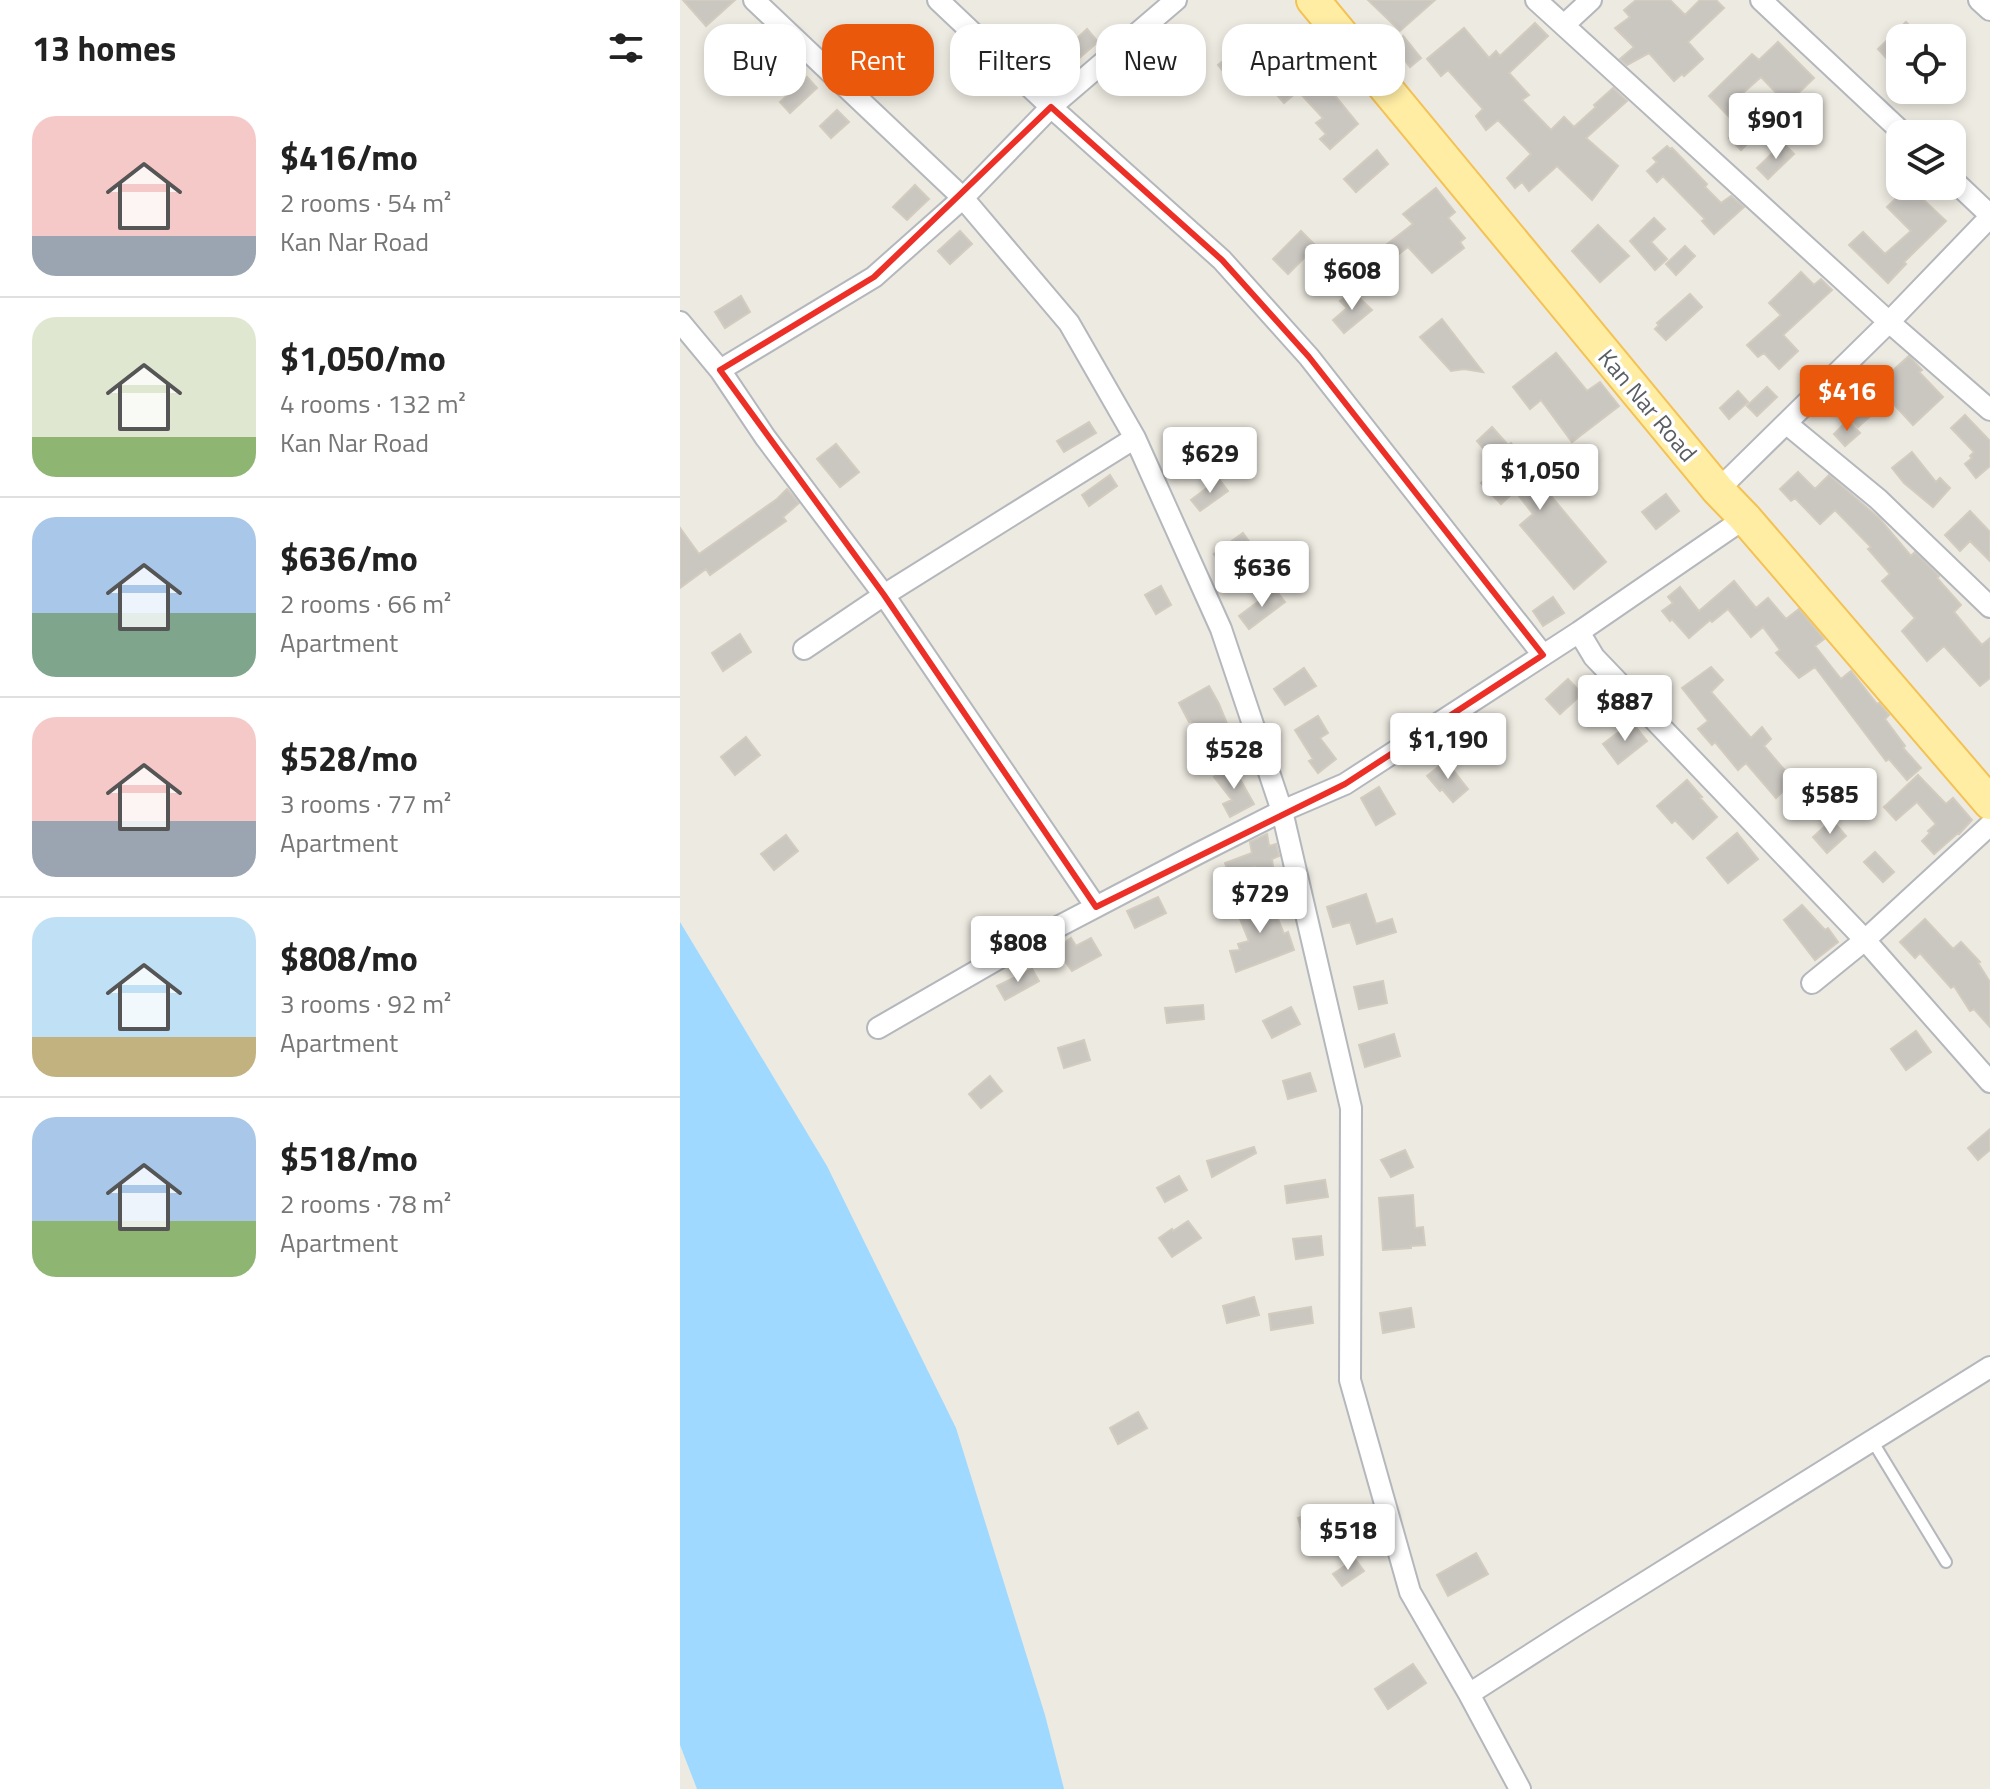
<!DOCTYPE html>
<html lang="en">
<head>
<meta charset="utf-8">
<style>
	:root { --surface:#fff; --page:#f2f2f2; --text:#222; --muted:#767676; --line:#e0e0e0; --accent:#ea580c }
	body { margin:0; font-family:"Titillium Web",sans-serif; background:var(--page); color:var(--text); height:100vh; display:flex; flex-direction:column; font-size:30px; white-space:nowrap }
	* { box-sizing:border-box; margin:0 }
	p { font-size:26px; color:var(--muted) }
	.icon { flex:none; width:44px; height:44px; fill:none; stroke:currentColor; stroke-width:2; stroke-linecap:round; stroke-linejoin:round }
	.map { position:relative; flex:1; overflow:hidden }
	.side { display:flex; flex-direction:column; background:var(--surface); width:680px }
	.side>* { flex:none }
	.hud { position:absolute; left:24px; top:24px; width:760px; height:72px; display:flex; gap:16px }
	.buttons { position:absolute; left:1206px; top:24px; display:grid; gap:16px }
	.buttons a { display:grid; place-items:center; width:80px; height:80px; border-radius:16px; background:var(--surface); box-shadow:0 4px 12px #0003; font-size:40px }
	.price { position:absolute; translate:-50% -68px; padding:0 18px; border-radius:8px; background:#fff; color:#222; font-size:26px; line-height:52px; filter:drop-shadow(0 2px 4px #0008) }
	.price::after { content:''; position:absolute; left:50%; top:48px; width:24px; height:18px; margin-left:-12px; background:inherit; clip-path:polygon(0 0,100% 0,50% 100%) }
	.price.selected { background:var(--accent); color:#fff }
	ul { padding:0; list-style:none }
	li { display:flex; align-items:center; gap:24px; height:200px; padding:0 32px }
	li+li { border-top:2px solid var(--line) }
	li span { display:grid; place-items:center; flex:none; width:224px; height:160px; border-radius:24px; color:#555 }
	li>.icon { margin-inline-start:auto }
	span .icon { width:96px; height:96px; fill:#fffc; stroke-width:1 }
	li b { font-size:34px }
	h2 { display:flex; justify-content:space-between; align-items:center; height:96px; padding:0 32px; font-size:34px }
	.tag { padding:0 28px; border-radius:24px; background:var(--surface); box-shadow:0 4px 12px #0003; font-size:28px; line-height:72px }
	.tag.selected { background:var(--accent); color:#fff }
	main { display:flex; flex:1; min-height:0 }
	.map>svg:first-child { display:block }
</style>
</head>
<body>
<main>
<section class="side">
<h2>13 homes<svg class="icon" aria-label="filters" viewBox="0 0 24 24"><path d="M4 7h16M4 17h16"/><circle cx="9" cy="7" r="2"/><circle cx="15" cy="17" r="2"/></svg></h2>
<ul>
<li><span style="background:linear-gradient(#f6c9c9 75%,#9aa5b1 0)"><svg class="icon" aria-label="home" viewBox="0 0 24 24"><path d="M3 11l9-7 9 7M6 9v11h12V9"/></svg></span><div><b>$416/mo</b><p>2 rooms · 54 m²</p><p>Kan Nar Road</p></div></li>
<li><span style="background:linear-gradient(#dfe7d0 75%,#8fb573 0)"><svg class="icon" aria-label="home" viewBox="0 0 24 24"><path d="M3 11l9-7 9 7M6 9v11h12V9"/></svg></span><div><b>$1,050/mo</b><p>4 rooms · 132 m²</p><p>Kan Nar Road</p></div></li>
<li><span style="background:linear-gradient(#a9c7e8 60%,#7fa58c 0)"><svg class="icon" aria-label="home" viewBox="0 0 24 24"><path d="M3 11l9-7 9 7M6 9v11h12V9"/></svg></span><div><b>$636/mo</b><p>2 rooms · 66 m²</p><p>Apartment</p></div></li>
<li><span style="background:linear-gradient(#f6c9c9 65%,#9aa5b1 0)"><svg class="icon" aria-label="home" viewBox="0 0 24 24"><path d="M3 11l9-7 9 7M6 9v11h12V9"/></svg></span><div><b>$528/mo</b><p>3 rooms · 77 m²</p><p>Apartment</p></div></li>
<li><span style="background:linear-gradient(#bfe0f5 75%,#c2b280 0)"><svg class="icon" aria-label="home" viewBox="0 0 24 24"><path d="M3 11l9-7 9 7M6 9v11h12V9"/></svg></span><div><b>$808/mo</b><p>3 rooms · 92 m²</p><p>Apartment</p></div></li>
<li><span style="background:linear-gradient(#a9c7e8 65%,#8fb573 0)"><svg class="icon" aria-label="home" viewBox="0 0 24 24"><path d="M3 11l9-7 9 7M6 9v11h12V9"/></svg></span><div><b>$518/mo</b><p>2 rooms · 78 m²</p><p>Apartment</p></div></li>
</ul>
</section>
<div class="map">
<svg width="1310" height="1789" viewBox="0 0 1310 1789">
	<rect width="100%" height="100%" fill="#edeae1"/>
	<path fill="#9fd9ff" d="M 0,922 L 147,1166 L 276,1428 L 365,1715 L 384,1789 L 17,1789 L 0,1745 Z"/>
	<path fill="#cac6c0" stroke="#d2cbbf" stroke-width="2" d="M 3,0 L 55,0 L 26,26 Z
		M 688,0 L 755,0 L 720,31 Z
		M 956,0 L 990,0 L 1005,15 L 1020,0 L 1036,0 L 1044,8 L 1008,42 L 1023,59 L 1004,76 L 1002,74 L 994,81 L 969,53 L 947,65 L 940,59 L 954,47 L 935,28 L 950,17 L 944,10 Z
		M 1226,22 L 1241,38 L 1220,38 L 1220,52 L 1210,62 L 1198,49 Z
		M 855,23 L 868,36 L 829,73 L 849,95 L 842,100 L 871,130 L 884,117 L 894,127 L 916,107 L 914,105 L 933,88 L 947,101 L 906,138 L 938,166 L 912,200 L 877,166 L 849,191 L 842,182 L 835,188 L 827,178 L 851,154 L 818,120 L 806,130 L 796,116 L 803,109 L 768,70 L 761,76 L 747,59 L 784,28 L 809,58 L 816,51 L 820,56 Z
		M 407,29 L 418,42 L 390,66 L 380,54 Z
		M 723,36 L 741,58 L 730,67 L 713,45 Z
		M 1098,42 L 1134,78 L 1107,104 L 1081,77 L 1055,100 L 1083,128 L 1061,150 L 1049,138 L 1059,127 L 1029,96 L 1072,54 L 1079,60 Z
		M 563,45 L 572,56 L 547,76 L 538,65 Z
		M 626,60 L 678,124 L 650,149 L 640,139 L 646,134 L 636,123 L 643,118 L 618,91 L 604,103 L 592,89 Z
		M 127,77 L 137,88 L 110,113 L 100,102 Z
		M 157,110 L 169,122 L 151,138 L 140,126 Z
		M 1103,143 L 1114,154 L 1088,179 L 1077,168 Z
		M 987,146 L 990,149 L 992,148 L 1027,184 L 1025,187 L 1041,203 L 1051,196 L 1064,207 L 1034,234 L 1022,221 L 1025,219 L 983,176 L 977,182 L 967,171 L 977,162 L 973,158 Z
		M 697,150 L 708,164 L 676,192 L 664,179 Z
		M 235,185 L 249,199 L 227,220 L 213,207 Z
		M 1229,186 L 1266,221 L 1224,262 L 1226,264 L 1208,283 L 1169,245 L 1183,232 L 1205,254 L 1231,231 L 1207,207 Z
		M 756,188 L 775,212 L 768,218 L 785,238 L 780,242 L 784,248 L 752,273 L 728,247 L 715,257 L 706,245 L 733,224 L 723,214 Z
		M 974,218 L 985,229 L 971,242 L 987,259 L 975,270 L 950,241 Z
		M 918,225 L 949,256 L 920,282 L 892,251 Z
		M 280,231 L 292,244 L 270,264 L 258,251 Z
		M 621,231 L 636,246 L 608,274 L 593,259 Z
		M 1005,246 L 1015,256 L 996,275 L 986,264 Z
		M 1121,272 L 1134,285 L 1141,279 L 1152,290 L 1103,335 L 1118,351 L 1099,369 L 1084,353 L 1078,357 L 1067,345 L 1101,315 L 1089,303 Z
		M 672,291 L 692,310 L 664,333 L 653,320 L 667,308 L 660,301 Z
		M 1010,294 L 1022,307 L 986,340 L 975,329 L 979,325 L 977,323 Z
		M 61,296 L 70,312 L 45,328 L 35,312 Z
		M 762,319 L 803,372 L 784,369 L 771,371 L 740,337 Z
		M 876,353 L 907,391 L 920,382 L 939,406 L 892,442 L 861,400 L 850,409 L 833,387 Z
		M 1229,356 L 1242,370 L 1239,372 L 1263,397 L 1233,425 L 1209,399 L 1178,427 L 1162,410 L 1184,389 L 1188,393 Z
		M 1087,387 L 1097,397 L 1077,416 L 1067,406 Z
		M 1058,391 L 1068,402 L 1049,419 L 1040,408 Z
		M 1285,415 L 1310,441 L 1310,466 L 1296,478 L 1285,464 L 1292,458 L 1290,456 L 1294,452 L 1271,428 Z
		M 1168,420 L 1180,433 L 1165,446 L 1154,434 Z
		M 409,422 L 416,433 L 384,452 L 377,441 Z
		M 812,427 L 828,445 L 831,443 L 863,483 L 861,484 L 926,562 L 894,589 L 840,525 L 853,514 L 835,491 L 821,504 L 801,483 L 816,469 L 810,460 L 812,458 L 797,441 Z
		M 156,444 L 179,472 L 160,487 L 137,459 Z
		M 1232,452 L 1256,482 L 1260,478 L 1270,488 L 1253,507 L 1224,483 L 1212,468 Z
		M 1118,472 L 1135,489 L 1149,475 L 1199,518 L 1231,556 L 1235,552 L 1259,576 L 1257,578 L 1281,605 L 1274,612 L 1294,636 L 1302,645 L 1310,638 L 1310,678 L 1300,686 L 1264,646 L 1247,661 L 1222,631 L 1235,618 L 1202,581 L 1210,574 L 1188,549 L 1191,547 L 1155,510 L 1140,524 L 1115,498 L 1111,501 L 1100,489 Z
		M 430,475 L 437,486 L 409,506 L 402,495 Z
		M 539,479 L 548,491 L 520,511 L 511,500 Z
		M 107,489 L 119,503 L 103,517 L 106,521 L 30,575 L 26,569 L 0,588 L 0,528 L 19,554 L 97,499 Z
		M 986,494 L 999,511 L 976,529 L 962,512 Z
		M 1290,511 L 1310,532 L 1310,561 L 1290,541 L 1280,551 L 1265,535 Z
		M 563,533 L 571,544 L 542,566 L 534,554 Z
		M 1054,581 L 1076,608 L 1088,598 L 1106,619 L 1119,609 L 1144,639 L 1135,646 L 1161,679 L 1171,671 L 1197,704 L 1199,703 L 1209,715 L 1205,719 L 1225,746 L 1223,748 L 1241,768 L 1227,780 L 1209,759 L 1206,761 L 1135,667 L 1119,678 L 1096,653 L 1100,650 L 1083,627 L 1071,637 L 1048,609 L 1032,622 L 1030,620 L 1009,638 L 992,619 L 990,621 L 982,611 L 993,603 L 988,597 L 1000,587 L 1019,611 Z
		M 481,586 L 491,605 L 476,614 L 465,595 Z
		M 595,589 L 605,602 L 569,629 L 559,616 Z
		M 873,597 L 884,613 L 863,626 L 853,611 Z
		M 60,634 L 71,652 L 43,671 L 32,653 Z
		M 1031,667 L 1043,680 L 1031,692 L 1071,738 L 1082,727 L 1091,739 L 1084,746 L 1114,781 L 1096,798 L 1066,763 L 1058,770 L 1035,742 L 1032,745 L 1018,729 L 1028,721 L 1002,688 Z
		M 624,668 L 636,686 L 605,705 L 594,689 Z
		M 888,679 L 902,694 L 880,714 L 866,699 Z
		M 529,686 L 539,704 L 550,731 L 522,744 L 511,721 L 509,722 L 499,703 Z
		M 638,716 L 648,733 L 640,738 L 656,759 L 638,773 L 629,761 L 633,759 L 615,730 Z
		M 952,722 L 967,741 L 938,764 L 923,744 Z
		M 66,737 L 80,755 L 55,775 L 41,757 Z
		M 766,761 L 788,789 L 773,802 L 762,789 L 760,791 L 747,776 Z
		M 551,763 L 574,804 L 550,817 L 543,804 L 552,800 L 534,777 Z
		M 1238,775 L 1266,804 L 1273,798 L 1292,820 L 1279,834 L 1278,833 L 1254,854 L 1242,841 L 1250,833 L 1248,831 L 1256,824 L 1237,802 L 1216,820 L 1204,807 Z
		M 1007,780 L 1022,797 L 1020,798 L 1037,817 L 1013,839 L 995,820 L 992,823 L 977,806 Z
		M 699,787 L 715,814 L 696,825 L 681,798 Z
		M 1152,820 L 1166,836 L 1147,853 L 1133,837 Z
		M 1057,833 L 1078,859 L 1048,883 L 1027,858 Z
		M 587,834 L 589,846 L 596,844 L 599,856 L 592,859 L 593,867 L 576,871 L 575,866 L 550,876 L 545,863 L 572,853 L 570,842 Z
		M 106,835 L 118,851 L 94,870 L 81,854 Z
		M 1195,852 L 1214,872 L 1203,882 L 1184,862 Z
		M 686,894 L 696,924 L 712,919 L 716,932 L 677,944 L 670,922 L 653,927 L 647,907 Z
		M 588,895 L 604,934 L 608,932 L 614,950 L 556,972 L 550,951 L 560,950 L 558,944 L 569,941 L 556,909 Z
		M 478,897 L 486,913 L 455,928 L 447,911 Z
		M 1122,905 L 1145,930 L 1148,928 L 1158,942 L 1135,960 L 1104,920 Z
		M 1245,919 L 1273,949 L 1281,942 L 1300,962 L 1298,963 L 1310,982 L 1310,1027 L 1294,1009 L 1290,1011 L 1274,986 L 1271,988 L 1240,953 L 1235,958 L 1220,942 Z
		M 391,938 L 396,946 L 411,938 L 421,955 L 392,971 L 376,949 Z
		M 352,969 L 359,981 L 325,1000 L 317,986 Z
		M 703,981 L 707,1003 L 679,1009 L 674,987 Z
		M 523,1005 L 524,1019 L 487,1023 L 485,1008 Z
		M 611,1007 L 620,1024 L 592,1038 L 583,1021 Z
		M 1236,1031 L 1251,1052 L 1226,1070 L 1211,1049 Z
		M 714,1034 L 720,1056 L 685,1067 L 679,1045 Z
		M 404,1040 L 410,1060 L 384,1068 L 378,1048 Z
		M 630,1073 L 636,1091 L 608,1099 L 603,1081 Z
		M 310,1076 L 322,1091 L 301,1108 L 289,1094 Z
		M 1310,1129 L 1310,1150 L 1298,1160 L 1288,1148 Z
		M 574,1147 L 576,1153 L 532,1177 L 527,1161 Z
		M 725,1150 L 733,1167 L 711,1177 L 701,1160 Z
		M 499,1176 L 507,1190 L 485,1202 L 477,1188 Z
		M 645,1180 L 648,1197 L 607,1203 L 605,1186 Z
		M 733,1195 L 735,1228 L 743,1227 L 745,1245 L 731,1246 L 731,1248 L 703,1250 L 699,1198 Z
		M 508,1221 L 521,1238 L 492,1257 L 479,1238 L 492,1229 L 493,1231 Z
		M 641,1236 L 643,1255 L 616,1259 L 613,1239 Z
		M 574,1297 L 579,1315 L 547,1323 L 543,1306 Z
		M 631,1307 L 633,1323 L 591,1330 L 589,1314 Z
		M 731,1308 L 734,1327 L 703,1333 L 700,1313 Z
		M 458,1412 L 467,1428 L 438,1444 L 430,1428 Z
		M 647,1510 L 651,1527 L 623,1535 L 618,1518 Z
		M 796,1553 L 808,1574 L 768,1596 L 757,1575 Z
		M 675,1559 L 684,1571 L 662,1586 L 653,1574 Z
		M 733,1664 L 746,1683 L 708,1709 L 695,1689 Z"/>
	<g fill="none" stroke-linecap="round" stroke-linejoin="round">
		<defs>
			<path id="lane" d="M 1193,1442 L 1266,1562"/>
			<path id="street" d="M 74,0 L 283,198 L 389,323 L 455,438 L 541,629 L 602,811 L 671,1108 L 670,1380 L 730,1592 L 789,1694 L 840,1789
				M 258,0 L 371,107 L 542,260 L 629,357 L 863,655
				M 856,0 L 1209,322 L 1310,410
				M 1081,0 L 1224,134
				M 1299,0 L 1310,10
				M 884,25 L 911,0
				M 1272,179 L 1310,215
				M 0,322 L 40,370 L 85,437 L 204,595 L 416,907
				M 40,370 L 194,277 L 283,198 L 371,107 L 496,0
				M 1107,424 L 1198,499 L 1310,607
				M 1038,490 L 1209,322 L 1310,217
				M 899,632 L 914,657 L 1185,940 L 1310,1082
				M 124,649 L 204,595 L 455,438
				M 1132,983 L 1185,940 L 1310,825
				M 198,1028 L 328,953 L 519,853 L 602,811 L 665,784 L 899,632 L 1065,518
				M 789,1694 L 895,1626 L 1310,1367"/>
			<path id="primary" d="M 633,0 L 1038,490 L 1065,518 L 1310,803"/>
		</defs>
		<use href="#lane" stroke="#b4b7bc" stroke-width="14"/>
		<use href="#street" stroke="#b4b7bc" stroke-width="24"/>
		<use href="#primary" stroke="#f4c153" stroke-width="36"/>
		<use href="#lane" stroke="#fff" stroke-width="10"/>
		<use href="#street" stroke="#fff" stroke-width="20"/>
		<use href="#primary" stroke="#ffeda4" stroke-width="32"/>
	</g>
	<path fill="none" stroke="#ec3028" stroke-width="6" stroke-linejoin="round" d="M 371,107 L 542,260 L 629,357 L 863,655 L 665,784 L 416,907 L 204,595 L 40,370 L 194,277 Z"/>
	<g text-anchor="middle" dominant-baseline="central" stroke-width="7" stroke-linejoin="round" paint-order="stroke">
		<g font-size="24" fill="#595e62" stroke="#fff">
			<text transform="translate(968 405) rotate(50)">Kan Nar Road</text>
		</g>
	</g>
</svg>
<div class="buttons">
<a><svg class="icon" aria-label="locate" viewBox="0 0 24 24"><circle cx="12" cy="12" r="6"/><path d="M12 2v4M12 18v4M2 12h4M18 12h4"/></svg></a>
<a><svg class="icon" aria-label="layers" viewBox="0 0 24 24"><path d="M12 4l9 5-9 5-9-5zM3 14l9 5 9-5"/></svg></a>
</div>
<b class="price" style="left:1096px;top:161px">$901</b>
<b class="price" style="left:672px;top:312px">$608</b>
<b class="price selected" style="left:1167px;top:433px">$416</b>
<b class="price" style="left:530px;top:495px">$629</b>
<b class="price" style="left:860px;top:512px">$1,050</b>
<b class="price" style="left:582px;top:609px">$636</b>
<b class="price" style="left:945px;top:743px">$887</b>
<b class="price" style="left:768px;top:781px">$1,190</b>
<b class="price" style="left:554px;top:791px">$528</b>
<b class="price" style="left:1150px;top:836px">$585</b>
<b class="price" style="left:580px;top:935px">$729</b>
<b class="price" style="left:338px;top:984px">$808</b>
<b class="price" style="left:668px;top:1572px">$518</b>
<div class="hud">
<a class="tag">Buy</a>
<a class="tag selected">Rent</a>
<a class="tag">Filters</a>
<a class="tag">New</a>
<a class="tag">Apartment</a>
</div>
</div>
</main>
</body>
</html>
